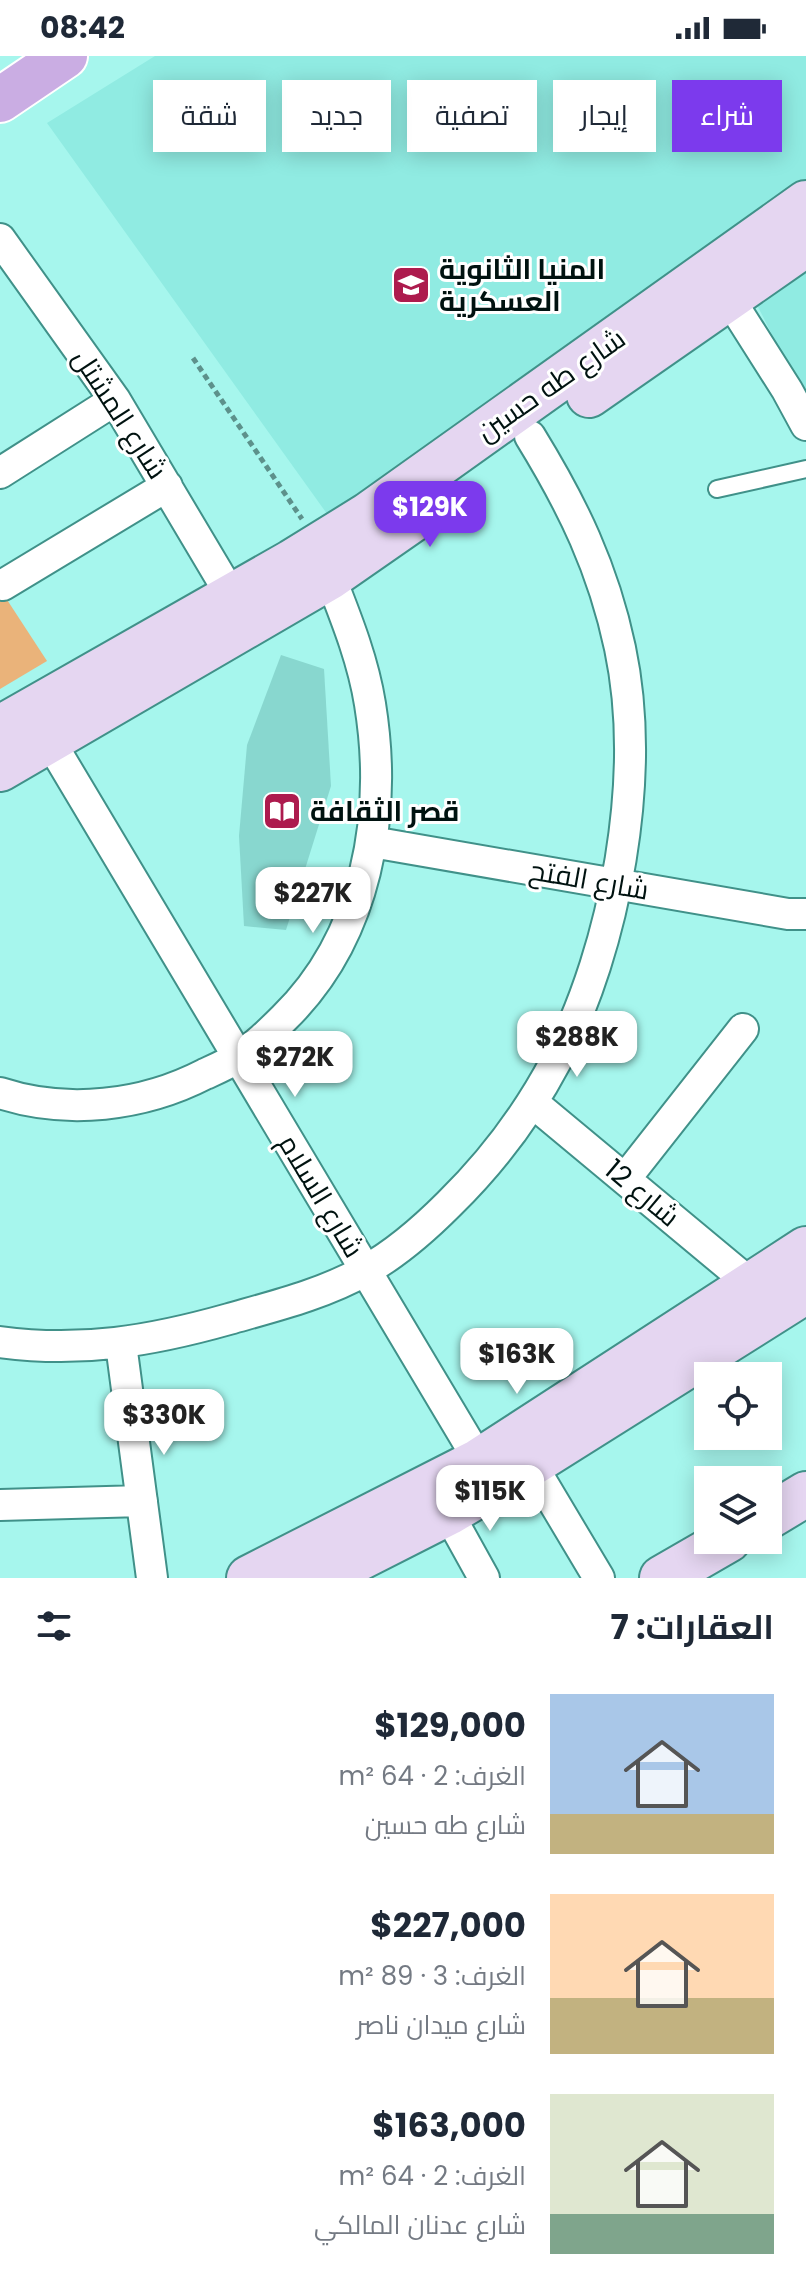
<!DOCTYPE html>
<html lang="ar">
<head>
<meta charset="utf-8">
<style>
	:root { --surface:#fff; --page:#f6f6f7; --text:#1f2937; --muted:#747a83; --accent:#7c3aed }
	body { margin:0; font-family:Poppins,Cairo,sans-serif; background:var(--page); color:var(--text); direction:rtl; height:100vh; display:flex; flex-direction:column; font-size:30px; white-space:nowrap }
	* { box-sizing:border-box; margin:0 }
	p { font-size:26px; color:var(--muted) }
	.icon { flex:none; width:44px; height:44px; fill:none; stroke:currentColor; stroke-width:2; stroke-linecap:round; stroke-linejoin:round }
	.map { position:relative; height:1522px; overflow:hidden; direction:ltr }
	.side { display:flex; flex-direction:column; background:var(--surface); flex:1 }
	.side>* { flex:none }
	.guide { position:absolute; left:24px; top:24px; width:758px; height:72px; direction:rtl; display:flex; gap:16px }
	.buttons { position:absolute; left:694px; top:1306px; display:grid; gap:16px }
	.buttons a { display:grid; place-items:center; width:88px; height:88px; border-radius:0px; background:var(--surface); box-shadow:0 4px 20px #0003; font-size:40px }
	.price { position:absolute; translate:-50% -68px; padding:0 18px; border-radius:16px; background:#fff; color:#222; font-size:26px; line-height:52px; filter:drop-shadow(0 2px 4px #0008) }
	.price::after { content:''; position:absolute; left:50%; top:48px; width:24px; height:18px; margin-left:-12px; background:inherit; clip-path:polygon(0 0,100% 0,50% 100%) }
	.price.current { background:var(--accent); color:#fff }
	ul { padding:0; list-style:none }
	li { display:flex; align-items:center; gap:24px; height:200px; padding:0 32px }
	li span { display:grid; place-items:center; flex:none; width:224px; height:160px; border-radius:0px; color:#555 }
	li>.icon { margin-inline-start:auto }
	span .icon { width:96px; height:96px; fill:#fffc; stroke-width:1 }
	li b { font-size:34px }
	h2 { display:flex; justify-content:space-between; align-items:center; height:96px; padding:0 32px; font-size:34px }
	.chip { padding:0 28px; border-radius:0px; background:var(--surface); box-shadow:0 4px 20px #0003; font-size:28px; line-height:72px }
	.chip.current { background:var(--accent); color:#fff }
	.status { display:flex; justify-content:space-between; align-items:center; height:56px; padding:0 40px; background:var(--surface); direction:ltr }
	.status svg { height:22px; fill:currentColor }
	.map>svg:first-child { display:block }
</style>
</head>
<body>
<div class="status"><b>08:42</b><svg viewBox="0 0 49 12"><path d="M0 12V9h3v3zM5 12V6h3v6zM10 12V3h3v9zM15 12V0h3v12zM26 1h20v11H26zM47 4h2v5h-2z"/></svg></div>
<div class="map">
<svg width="806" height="1522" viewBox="0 0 806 1522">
	<rect width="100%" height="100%" fill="#a6f6ed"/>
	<path fill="#90ebe2" d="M 155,0 L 806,0 L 806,127 L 330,462 L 47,67 Z
		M 806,211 L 806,346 L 755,245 Z"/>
	<path fill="#eab37a" d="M 0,533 L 47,605 L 0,633 Z"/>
	<path fill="#88d7cf" d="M 281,599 L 324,613 L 331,730 L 286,874 L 244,870 L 239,780 L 247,689 Z"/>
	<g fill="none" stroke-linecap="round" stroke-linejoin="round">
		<defs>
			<path id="lane" d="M 717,433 L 806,413"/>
			<path id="street" d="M 0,183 L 115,344 L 231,539
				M 728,241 L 787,334 L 806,369
				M 0,417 L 115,344
				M 3,529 L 167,430
				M 49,684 L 489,1421
				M 372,786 L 788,858 L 806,858
				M 0,1037 C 67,1059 143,1050 205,1018 C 216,1013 228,1008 238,1001 C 255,991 270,976 284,962 C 367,881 388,759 370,648 C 363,604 346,562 330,521
				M 532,1046 L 752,1229
				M 625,1123 L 743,973
				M 0,1286 C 81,1297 151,1285 229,1263 C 275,1250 324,1238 366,1214 C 397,1197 424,1173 449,1148 C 491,1107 528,1058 556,1005 C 616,890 647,720 620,592 C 603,512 573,450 530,380
				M 121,1288 L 152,1522
				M 531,1408 L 599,1522
				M 0,1449 L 142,1445
				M 448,1457 L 484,1522"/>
			<path id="secondary" d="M 589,339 L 806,188
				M 0,672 L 292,506 L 368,459 L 806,147
				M 0,713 L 330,521 L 425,455
				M 768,1461 L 806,1438
				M 249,1522 L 479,1405 L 806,1193
				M 320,1522 L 448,1457 L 531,1408 L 806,1235
				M 662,1522 L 728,1484"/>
			<path id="primary" d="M 0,44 L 65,0"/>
		</defs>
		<use href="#lane" stroke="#409189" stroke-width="20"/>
		<use href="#street" stroke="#409189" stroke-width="34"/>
		<use href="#secondary" stroke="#409189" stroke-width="48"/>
		<use href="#primary" stroke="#fff" stroke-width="48"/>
		<path stroke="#5d918b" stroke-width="5" stroke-dasharray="6 4" stroke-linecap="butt" d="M 193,302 L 302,463"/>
		<use href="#lane" stroke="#fff" stroke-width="16"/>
		<use href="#street" stroke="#fff" stroke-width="30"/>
		<use href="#secondary" stroke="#e5d6f1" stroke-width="44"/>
		<use href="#primary" stroke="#caade3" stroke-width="44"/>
	</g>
	<defs>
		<symbol id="school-square" viewBox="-11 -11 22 22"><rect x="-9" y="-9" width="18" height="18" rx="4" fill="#ad1b4e" stroke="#fff"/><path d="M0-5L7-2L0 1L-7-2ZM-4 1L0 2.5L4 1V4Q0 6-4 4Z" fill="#fff"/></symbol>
		<symbol id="library-square" viewBox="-11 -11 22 22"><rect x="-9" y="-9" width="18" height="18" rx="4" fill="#ad1b4e" stroke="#fff"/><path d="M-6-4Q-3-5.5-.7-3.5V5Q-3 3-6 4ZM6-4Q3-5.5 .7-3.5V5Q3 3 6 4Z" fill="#fff"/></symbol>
	</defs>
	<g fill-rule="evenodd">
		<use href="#school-square" x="389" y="207" width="44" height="44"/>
		<use href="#library-square" x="260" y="733" width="44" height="44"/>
	</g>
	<g text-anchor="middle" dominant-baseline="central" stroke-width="6" stroke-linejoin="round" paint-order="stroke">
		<g font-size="28" font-weight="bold" fill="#001210" stroke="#fff" text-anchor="start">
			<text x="439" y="213">المنيا الثانوية<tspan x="439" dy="32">العسكرية</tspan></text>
			<text x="310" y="755">قصر الثقافة</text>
		</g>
		<g font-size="28" fill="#001210" stroke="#fff">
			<text transform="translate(551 329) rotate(-35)">شارع طه حسين</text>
			<text transform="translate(120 358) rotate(57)">شارع المشتل</text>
			<text transform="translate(589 824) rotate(10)">شارع الفتح</text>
			<text transform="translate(642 1137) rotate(40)">شارع 12</text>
			<text transform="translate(321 1140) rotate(59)">شارع السلام</text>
		</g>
	</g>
</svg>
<div class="buttons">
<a><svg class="icon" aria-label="locate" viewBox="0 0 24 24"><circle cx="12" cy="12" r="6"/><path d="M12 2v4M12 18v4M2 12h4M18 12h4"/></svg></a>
<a><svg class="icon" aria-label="layers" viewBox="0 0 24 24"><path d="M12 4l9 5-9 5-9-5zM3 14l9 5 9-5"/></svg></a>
</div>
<b class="price current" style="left:430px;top:493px">$129K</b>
<b class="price" style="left:313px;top:879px">$227K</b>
<b class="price" style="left:577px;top:1023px">$288K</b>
<b class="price" style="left:295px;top:1043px">$272K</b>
<b class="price" style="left:517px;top:1340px">$163K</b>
<b class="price" style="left:164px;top:1401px">$330K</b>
<b class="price" style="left:490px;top:1477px">$115K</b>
<div class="guide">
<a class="chip current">شراء</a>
<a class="chip">إيجار</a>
<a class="chip">تصفية</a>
<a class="chip">جديد</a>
<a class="chip">شقة</a>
</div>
</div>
<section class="side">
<h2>العقارات: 7<svg class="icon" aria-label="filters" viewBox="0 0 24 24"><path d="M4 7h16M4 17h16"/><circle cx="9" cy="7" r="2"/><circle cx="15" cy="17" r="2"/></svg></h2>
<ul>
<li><span style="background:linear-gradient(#a9c7e8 75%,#c2b280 0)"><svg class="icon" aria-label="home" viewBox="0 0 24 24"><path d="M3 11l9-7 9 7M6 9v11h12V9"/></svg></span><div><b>$129,000</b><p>الغرف: 2 · 64 m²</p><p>شارع طه حسين</p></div></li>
<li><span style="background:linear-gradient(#ffd9b3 65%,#c2b280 0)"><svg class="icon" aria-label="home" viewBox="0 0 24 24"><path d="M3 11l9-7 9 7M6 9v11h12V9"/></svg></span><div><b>$227,000</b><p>الغرف: 3 · 89 m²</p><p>شارع ميدان ناصر</p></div></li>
<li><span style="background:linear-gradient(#dfe7d0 75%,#7fa58c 0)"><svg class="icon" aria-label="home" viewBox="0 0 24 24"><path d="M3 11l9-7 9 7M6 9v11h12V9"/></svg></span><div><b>$163,000</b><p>الغرف: 2 · 64 m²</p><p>شارع عدنان المالكي</p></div></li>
</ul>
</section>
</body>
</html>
